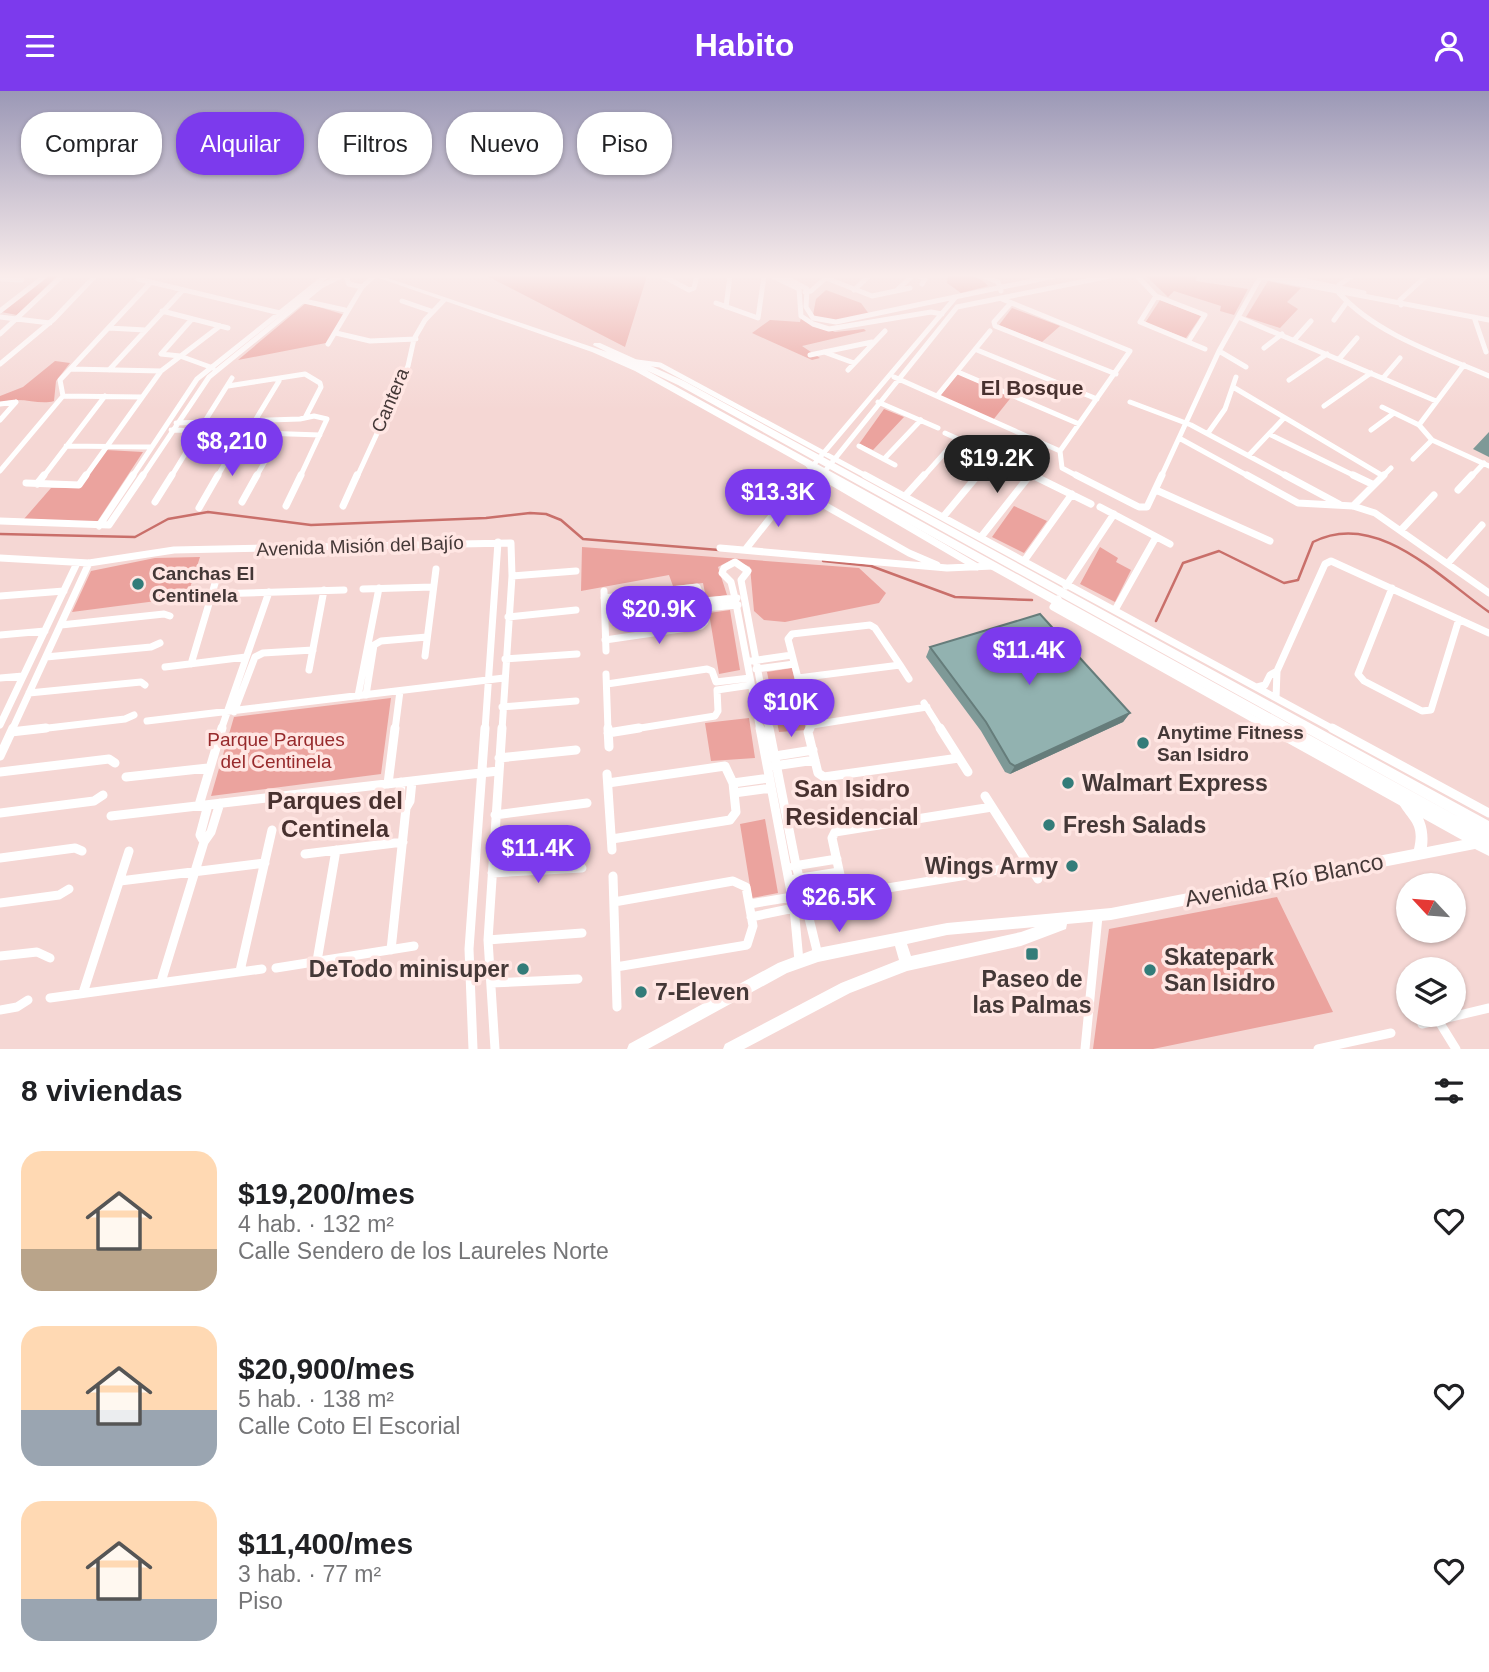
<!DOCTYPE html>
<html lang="es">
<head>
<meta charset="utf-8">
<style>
	:root { --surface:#fff; --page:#f2f2f2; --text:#202124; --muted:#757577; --accent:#7c3aed }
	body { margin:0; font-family:Helvetica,sans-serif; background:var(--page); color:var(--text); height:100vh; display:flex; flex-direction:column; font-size:26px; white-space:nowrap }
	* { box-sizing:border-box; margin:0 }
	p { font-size:23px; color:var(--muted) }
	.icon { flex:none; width:38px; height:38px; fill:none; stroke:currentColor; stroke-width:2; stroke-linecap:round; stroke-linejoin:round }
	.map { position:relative; height:958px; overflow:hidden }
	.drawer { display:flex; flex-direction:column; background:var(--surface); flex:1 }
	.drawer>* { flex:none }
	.banner { position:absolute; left:21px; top:21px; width:700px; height:63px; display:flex; gap:14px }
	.needle { width:46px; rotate:296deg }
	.fabs { position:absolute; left:1396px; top:782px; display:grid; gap:14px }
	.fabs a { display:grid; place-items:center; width:70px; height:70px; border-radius:50%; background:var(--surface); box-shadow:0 2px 5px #0004; font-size:35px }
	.price { position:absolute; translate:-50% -60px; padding:0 16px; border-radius:24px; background:var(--accent); color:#fff; font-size:23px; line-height:46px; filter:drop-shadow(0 2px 4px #0008) }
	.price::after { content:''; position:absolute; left:50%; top:42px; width:21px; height:16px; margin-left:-10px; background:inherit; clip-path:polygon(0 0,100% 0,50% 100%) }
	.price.current { background:#222; color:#fff }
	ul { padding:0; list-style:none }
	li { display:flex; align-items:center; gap:21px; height:175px; padding:0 21px }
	li span { display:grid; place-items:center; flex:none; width:196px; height:140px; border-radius:21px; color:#555 }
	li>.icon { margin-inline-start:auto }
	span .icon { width:84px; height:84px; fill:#fffc; stroke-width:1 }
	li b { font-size:30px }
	h2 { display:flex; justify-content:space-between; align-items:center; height:84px; padding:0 21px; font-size:30px }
	.tag { padding:0 24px; border-radius:28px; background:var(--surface); box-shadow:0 2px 5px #0004; font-size:24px; line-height:63px }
	.tag.current { background:var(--accent); color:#fff }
	header { display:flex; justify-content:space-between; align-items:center; height:91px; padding:0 21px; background:var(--accent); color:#fff; font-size:32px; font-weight:600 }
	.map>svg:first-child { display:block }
</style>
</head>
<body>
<header><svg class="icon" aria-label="menu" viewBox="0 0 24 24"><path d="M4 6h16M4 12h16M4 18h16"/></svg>Habito<svg class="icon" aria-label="person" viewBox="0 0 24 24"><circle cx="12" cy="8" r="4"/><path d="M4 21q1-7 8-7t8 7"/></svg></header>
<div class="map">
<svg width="1489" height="958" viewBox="0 0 1489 958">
	<rect width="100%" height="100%" fill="#f5d7d4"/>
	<path fill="#eba39e" d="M 46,185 L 57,185 L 17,224 L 1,221 Z
		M 487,185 L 647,185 L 625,256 Z
		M 948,185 C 964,185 978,182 988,195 L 961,202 L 947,192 Z
		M 1146,185 L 1197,185 L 1196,190 L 1248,198 L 1234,224 L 1220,220 L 1221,215 L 1174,200 L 1168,206 Z
		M 1268,190 L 1301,197 L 1287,211 L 1298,218 L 1280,237 L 1246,226 Z
		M 826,199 L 861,212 L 869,223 C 850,227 830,236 813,224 L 816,208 Z
		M 1160,209 L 1201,225 L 1186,247 L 1145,232 Z
		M 306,212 L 345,224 L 331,251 L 238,269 Z
		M 1012,217 L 1060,235 L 1042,251 L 999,234 Z
		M 801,227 L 835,241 L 864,238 L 866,240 L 802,255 L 820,267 L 812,269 L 752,242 L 770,229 L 800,231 Z
		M 55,270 L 70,272 L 56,290 L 54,310 C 38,315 21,304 0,312 L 0,305 L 23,296 Z
		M 959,281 L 1013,304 L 993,329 L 940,305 Z
		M 884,318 L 904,326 L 873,359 L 859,353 Z
		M 106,359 L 143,361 L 97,431 L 24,428 L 51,397 L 78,397 Z
		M 1014,415 L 1047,430 L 1024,462 L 992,446 Z
		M 582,456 L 859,477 L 886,502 L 879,512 L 785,531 L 764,529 L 754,520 L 750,476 L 733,468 L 718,476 L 727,504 L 706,507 L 703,492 L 673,495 L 669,484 L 581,500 Z
		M 1100,456 L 1118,467 L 1116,471 L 1131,479 L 1115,511 L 1080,493 Z
		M 200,466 L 187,506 L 72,521 L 91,480 L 155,467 Z
		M 730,519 L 740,579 L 719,583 L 709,522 Z
		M 792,577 L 806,639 L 779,641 L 767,581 Z
		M 391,607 L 381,683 L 211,705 L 234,626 Z
		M 749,627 L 755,667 L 711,670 L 705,632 Z
		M 765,728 L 778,802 L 752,807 L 740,733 Z
		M 1277,806 L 1333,921 L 1153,958 L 1093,958 L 1109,838 Z"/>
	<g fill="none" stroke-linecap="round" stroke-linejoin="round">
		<path stroke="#c96f6a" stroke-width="2.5" d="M 0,443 L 135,446 L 168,428 L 208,421 L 311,434 L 486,427 L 530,422 L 546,423 L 561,429 L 583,448 L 719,459
			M 823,470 L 871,475 L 955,506 L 1032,509
			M 1156,530 L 1183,472 L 1219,460 L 1284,492 L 1298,489 L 1313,451 C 1377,418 1440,487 1489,521"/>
		<path stroke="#fff" stroke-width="5" d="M 346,185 L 349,193 L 362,196
			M 663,185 L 689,199 L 694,197 L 697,185
			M 772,185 L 799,198 L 801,225 L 813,233 L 829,238 L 931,221 L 942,223
			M 783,185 L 807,198 L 806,216 L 813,227 L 836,231 L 1055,185
			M 919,185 L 925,188 L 922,193
			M 983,185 L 998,191 L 1001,200
			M 1137,185 L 1156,205 L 1140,231 L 1205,258
			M 1259,185 L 1489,229
			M 1282,185 L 1364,202
			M 826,187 L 872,205 L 910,197
			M 2,188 L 22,189
			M 138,188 L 280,222
			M 1340,198 L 1339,194 L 1352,185
			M 854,199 L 869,185
			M 896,200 L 912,185
			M 805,201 L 811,200 L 828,185
			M 1339,202 C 1377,244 1438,263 1489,285
			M 1156,205 L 1205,224 L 1188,251
			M 1002,208 L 1130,260 L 1060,360
			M 304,210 L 345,219
			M 402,210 L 431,220
			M 716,212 L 758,227 L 764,185
			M 1010,213 L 994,231 L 995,235 L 1116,283
			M 1401,214 L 1400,209 L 1426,185
			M 726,216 L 730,185
			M 0,220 L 45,185
			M 162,220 L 228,237
			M 0,226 L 50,232
			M 1238,226 L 1436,310
			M 1474,226 L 1486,261
			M 192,228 L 161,263 L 180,265 L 213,277
			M 1334,229 L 1347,211
			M 109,237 L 145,239
			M 336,242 L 370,250 L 416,248
			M 0,243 L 62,185
			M 1295,248 L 1311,230
			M 328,253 L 362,196 L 374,185
			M 1264,257 L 1282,243
			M 977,259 L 1097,308
			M 1219,260 L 1246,276
			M 824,261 L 854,272
			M 810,264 L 872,251
			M 1339,268 L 1357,247
			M 637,271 L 660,274 L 868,386
			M 0,273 L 54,228 L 95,185
			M 1464,274 L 1419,334 L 1432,349 L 1489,375
			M 71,278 L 161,280
			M 109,279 L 183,199
			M 848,279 L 885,240
			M 958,281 L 1079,333
			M 894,286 L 1060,360
			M 1383,287 L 1400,267
			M 1289,289 L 1327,263
			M 228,295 L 305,283 L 320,292 L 321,296 L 305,327
			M 1233,296 L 1383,385
			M 63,305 L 142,306
			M 937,305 L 990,240
			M 878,311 L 938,337
			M 1130,311 L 1191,334 L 1288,386
			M 0,313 L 16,311
			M 1324,315 L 1371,282
			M 1382,316 L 1419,334
			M 256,328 L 279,290
			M 0,329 L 16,311
			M 205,330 L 232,287
			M 176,332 L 300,328 L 314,325 L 327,328 L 300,386
			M 171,339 L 320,344
			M 1371,339 L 1394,322
			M 945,342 L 1008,371
			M 1208,342 L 1225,318 L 1236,286
			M 1269,343 L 1357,386
			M 1179,347 L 1250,386
			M 66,355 L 152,356
			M 859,355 L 895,374
			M 1060,360 L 1062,377 L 1079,386
			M 1249,364 L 1284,327
			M 884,368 L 921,329
			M 1413,368 L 1432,349
			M 808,374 L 822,386
			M 1018,377 L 1036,386
			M 810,378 L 955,207
			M 0,380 L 63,305 L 60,289 L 151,191
			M 821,385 L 957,216 L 1110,185
			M 43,386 L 105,305
			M 85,386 L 161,280 L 220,235
			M 132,386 L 197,288 L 326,185
			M 142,386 L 209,286 L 321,195 L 341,185
			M 171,386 L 199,340
			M 217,386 L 242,343
			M 256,386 L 280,344
			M 357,386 L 408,275 L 414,248 L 425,229 L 444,209
			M 923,386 L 957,348
			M 977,386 L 994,365
			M 1029,386 L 1031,383
			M 1161,386 L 1219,260 L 1261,185
			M 1382,386 L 1391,377
			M 1471,386 L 1484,372"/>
		<path stroke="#fff" stroke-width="7" d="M 820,384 L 977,476
			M 865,384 L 1335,639
			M 1032,384 L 1091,413
			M 1076,384 L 1139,416 L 1147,416 L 1162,384
			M 1247,384 L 1298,412 L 1353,415 L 1375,422 L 1489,502
			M 1285,384 L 1339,413
			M 1353,384 L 1374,394
			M 26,392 L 79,394 L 86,384
			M 37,393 L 44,384
			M 1156,399 L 1270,450
			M 1458,399 L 1472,384
			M 905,405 L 924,384
			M 155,411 L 172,384
			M 242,411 L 257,384
			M 286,415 L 301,384
			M 343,415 L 357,384
			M 1353,415 L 1384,384
			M 1100,416 L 1170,453
			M 199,417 L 218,384
			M 943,426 L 978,384
			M 0,430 L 109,434 L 143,384
			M 99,435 L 133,384
			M 1401,439 L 1434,404
			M 981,446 L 1030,384
			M 720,457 L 947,477 L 993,475
			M 745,459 L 794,397 L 909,462 L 937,474
			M 0,467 L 89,472 L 174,459 L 511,452 L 512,485 L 502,639
			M 1024,470 L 1072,403
			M 1448,472 L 1482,434
			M 512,485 L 576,480
			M 1066,495 L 1114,423
			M 1392,497 L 1358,583 L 1364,590 L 1422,620 L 1431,619 L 1459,528
			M 363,498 L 433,496
			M 604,500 L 606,560
			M 213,503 L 344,499
			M 0,505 L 64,500
			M 604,507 L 697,496 L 703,510 L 705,531 L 701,535 L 605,549
			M 1058,508 L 1053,516 L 1273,639
			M 703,510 L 737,507
			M 704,517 L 738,514
			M 1115,519 L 1156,446
			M 508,526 L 576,519
			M 61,534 L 164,523 L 170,525
			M 870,534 L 875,537 L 900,574 L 798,587 L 788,548 L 792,543 Z
			M 0,544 L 45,540
			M 425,565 L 436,478
			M 46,566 L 151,556 L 160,552
			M 505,568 L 577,563
			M 751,570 L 792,564
			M 191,573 L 216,489
			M 900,574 L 909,588
			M 165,576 L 246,566
			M 756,578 L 794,573
			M 309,579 L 324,499
			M 606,583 L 608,639
			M 0,587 L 23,585
			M 607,593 L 707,578 L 712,580 L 716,591 L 750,587
			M 1257,596 L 1265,594 L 1270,584 L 1277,580
			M 29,602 L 141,591 L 145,594
			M 366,604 L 374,554 L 381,550 L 427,546
			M 358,605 L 379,497
			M 1276,607 L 1277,580 L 1325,473 L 1331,470 L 1489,542
			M 924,612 L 941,639
			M 502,616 L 576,610
			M 234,621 L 255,566 L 263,562 L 313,559
			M 147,630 L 504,587
			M 0,634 L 77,472
			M 12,639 L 89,472
			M 31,639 L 125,628 L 134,624
			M 221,639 L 269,501
			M 395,639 L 400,600
			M 485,639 L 498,451
			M 628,639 L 715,625 L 718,620 L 717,599 L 751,594
			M 760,639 L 735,507 L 731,491 L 722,482 L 724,477 L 735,471 L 748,480 L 741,489 L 769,639
			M 809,639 L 812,634 L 927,616"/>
		<path stroke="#fff" stroke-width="9" d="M 608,637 L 609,656
			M 760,637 L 794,817 L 799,870
			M 769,637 L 796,774 L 818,864
			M 810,637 L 808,641 L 818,682 L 824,686 L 959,667
			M 940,637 L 968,681
			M 1270,637 L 1475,751
			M 1332,637 L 1489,722
			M 11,641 L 46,637
			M 608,642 L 639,637
			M 0,665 L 13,637
			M 769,666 L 813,659
			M 499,667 L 576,659
			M 774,675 L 815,669
			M 0,681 L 109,668 L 115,672
			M 607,683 L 612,759
			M 126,686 L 208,677
			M 401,691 L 400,711 L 406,717
			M 608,692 L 725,675 L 733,692 L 736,721 L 730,729 L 612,748
			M 733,692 L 769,687
			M 388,693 L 395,637
			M 734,702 L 771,697
			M 985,705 L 1038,788
			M 199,714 L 222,637
			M 0,722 L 94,710 L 103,704
			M 495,724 L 587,712
			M 111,725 L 498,680
			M 204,751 L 200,744 L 208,714
			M 305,763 L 403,751
			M 0,767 L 75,757 L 82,760
			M 794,775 L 837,768
			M 492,782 L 582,777
			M 613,785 L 617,916
			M 795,788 L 839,781
			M 120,790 L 265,772
			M 845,804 L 1028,774
			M 614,811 L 733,790 L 746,796 L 753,835 L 747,854 L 616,876
			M 0,812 L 59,804 L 69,798
			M 750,813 L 792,806
			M 847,816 L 832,747 L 835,741 L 992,716
			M 751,826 L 794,817
			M 488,849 L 582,842
			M 391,859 L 406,717 L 410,710 L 412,690
			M 0,865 L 37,861 L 50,867
			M 317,870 L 336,759
			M 276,877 L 414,855
			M 240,880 L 272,739
			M 161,891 L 204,751 L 211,741 L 220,712
			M 491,892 L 578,888
			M 83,902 L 129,760
			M 50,907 L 262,878
			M 0,919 L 17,916 L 28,909
			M 1438,929 L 1456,958
			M 1422,933 L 1489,917
			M 473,958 L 469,858 L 485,637
			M 495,958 L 488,849 L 502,637
			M 1085,958 L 1098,825
			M 1318,958 L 1391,942"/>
		<path fill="#fff" fill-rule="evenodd" d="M 373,185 L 382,185 L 607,261 L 593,254 L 594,252 L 600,252 L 684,290 L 1489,730 L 1489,765 L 1475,758 L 1111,829 L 1067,833 L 1066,838 L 1021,855 L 907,880 L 850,902 L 744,958 L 723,958 L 725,953 L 841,892 L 899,869 L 895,855 L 818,871 L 787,882 L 648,958 L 627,958 L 629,953 L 778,872 L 818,857 L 947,832 L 1111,817 L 1414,758 C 1420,732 1409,731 1398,711 L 1401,707 L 635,280 L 592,261 ZM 646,279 L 678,294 L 1464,729 ZM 1415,714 L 1473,747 L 1427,756 C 1429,739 1425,727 1415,714 ZM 1035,836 L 1021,841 L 911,865 L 907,853 L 947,844 Z"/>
	</g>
	<path fill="#7e9997" d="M 1489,341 L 1489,366 L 1473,358 Z
		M 930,556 L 1130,622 L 1123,631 L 1010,683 L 1005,681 L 981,640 L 926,566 Z"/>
	<path fill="#667d7b" d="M 1130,622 L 1123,631 L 1010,683 L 1015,675 Z"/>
	<path fill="#92b2b0" stroke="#667d7b" stroke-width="2" d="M 1040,523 L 1130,622 L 1015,675 L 1010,672 L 986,631 L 930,556 Z"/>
	<linearGradient id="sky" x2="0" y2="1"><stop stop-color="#9b98b6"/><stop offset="0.58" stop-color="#faedec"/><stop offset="1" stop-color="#faedec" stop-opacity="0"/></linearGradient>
	<rect width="1489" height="319" fill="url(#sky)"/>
	<g fill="#337c79" stroke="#ffe6e3" stroke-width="2.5">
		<circle cx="138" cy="493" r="7"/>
		<circle cx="1143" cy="652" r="7"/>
		<circle cx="1068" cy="692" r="7"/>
		<circle cx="1049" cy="734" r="7"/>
		<circle cx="1072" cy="775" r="7"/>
		<rect x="1025" y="856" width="14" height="14" rx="3.5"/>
		<circle cx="523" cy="878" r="7"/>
		<circle cx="1150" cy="879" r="7"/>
		<circle cx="641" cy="901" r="7"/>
	</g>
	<g text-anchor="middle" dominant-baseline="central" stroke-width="7" stroke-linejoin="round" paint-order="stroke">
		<g font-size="19" fill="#443837" stroke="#ffe6e3">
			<text transform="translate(390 309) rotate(-67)">Cantera</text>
			<text transform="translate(360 455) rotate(-2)">Avenida Misión del Bajío</text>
		</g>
		<g font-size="19" font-weight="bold" fill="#443837" stroke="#ffe6e3" text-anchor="start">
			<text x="152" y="482">Canchas El<tspan x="152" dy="22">Centinela</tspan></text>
			<text x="1157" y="641">Anytime Fitness<tspan x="1157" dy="22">San Isidro</tspan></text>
		</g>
		<g font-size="19" fill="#972a2c" stroke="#ffe6e3">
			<text x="276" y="648">Parque Parques<tspan x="276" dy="22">del Centinela</tspan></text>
		</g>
		<g font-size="21" font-weight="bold" fill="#48312f" stroke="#ffe6e3">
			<text x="1032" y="296">El Bosque</text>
		</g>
		<g font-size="23" font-weight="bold" fill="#443837" stroke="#ffe6e3" text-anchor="start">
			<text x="1082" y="692">Walmart Express</text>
			<text x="1063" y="734">Fresh Salads</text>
			<text x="1058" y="775" text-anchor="end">Wings Army</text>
			<text x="1164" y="866">Skatepark<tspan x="1164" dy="26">San Isidro</tspan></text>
			<text x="509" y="878" text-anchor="end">DeTodo minisuper</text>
			<text x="1032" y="888" text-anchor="middle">Paseo de<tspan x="1032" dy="26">las Palmas</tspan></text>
			<text x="655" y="901">7-Eleven</text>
		</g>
		<g font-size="23" fill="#443837" stroke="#ffe6e3">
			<text transform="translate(1284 789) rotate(-11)">Avenida Río Blanco</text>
		</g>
		<g font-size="24" font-weight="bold" fill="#48312f" stroke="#ffe6e3">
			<text x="852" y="697">San Isidro<tspan x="852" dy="28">Residencial</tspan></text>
			<text x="335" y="709">Parques del<tspan x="335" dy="28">Centinela</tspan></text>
		</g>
	</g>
</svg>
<div class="fabs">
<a><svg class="needle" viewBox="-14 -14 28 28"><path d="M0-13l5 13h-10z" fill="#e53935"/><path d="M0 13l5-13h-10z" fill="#757577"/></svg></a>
<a><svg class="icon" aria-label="layers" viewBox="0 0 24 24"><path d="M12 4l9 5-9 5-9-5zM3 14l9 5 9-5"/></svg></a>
</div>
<b class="price" style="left:232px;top:387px">$8,210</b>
<b class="price current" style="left:997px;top:404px">$19.2K</b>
<b class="price" style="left:778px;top:438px">$13.3K</b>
<b class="price" style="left:659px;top:555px">$20.9K</b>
<b class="price" style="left:1029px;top:596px">$11.4K</b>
<b class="price" style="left:791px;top:648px">$10K</b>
<b class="price" style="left:538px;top:794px">$11.4K</b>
<b class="price" style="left:839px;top:843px">$26.5K</b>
<div class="banner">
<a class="tag">Comprar</a>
<a class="tag current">Alquilar</a>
<a class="tag">Filtros</a>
<a class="tag">Nuevo</a>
<a class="tag">Piso</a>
</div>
</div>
<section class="drawer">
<h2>8 viviendas<svg class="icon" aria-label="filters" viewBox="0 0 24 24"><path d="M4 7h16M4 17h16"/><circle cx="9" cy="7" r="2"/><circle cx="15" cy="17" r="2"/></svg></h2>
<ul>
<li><span style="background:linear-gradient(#ffd9b3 70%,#b9a48a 0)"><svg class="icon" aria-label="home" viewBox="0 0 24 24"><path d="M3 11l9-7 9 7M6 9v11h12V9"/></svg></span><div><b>$19,200/mes</b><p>4 hab. · 132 m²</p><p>Calle Sendero de los Laureles Norte</p></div><svg class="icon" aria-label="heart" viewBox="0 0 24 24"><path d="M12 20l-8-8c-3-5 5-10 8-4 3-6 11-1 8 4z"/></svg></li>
<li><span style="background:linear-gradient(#ffd9b3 60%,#9aa5b1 0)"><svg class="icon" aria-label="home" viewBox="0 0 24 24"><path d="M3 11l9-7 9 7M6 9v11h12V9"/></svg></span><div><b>$20,900/mes</b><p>5 hab. · 138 m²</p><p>Calle Coto El Escorial</p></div><svg class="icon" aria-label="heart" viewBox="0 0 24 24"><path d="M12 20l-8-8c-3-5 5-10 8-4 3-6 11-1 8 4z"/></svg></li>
<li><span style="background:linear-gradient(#ffd9b3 70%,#9aa5b1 0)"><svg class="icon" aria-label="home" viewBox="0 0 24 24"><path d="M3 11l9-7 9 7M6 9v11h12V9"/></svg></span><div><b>$11,400/mes</b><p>3 hab. · 77 m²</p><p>Piso</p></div><svg class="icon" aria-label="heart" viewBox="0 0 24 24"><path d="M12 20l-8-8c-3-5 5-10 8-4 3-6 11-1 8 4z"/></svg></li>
</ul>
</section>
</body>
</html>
